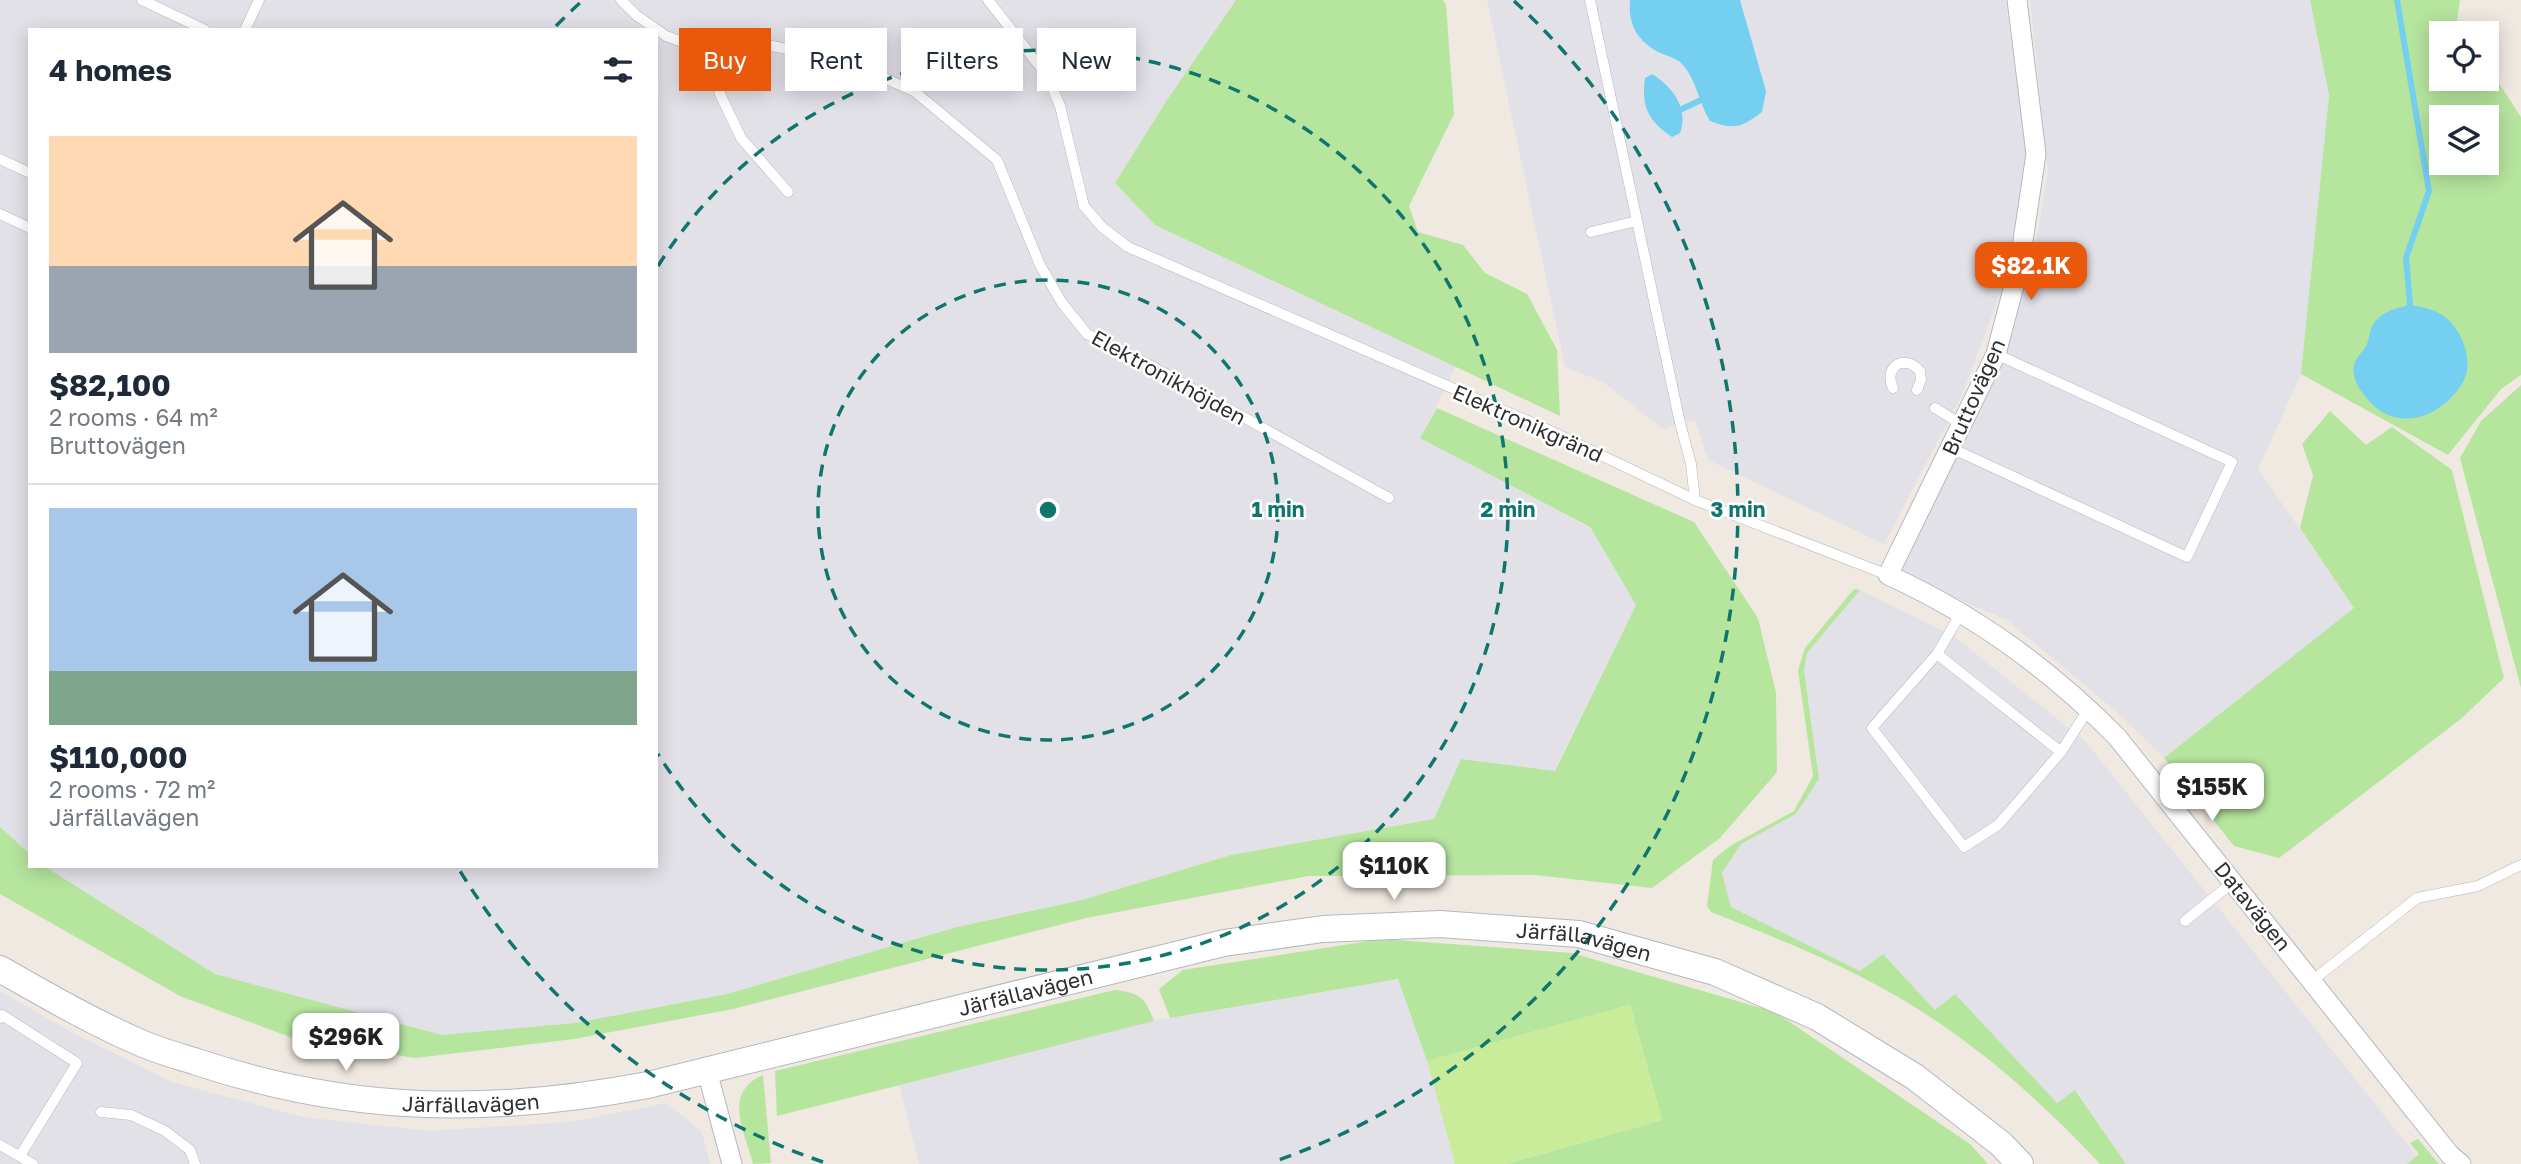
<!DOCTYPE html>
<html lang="en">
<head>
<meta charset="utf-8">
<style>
	:root { --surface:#fff; --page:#f2f2f3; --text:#1f2937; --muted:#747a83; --line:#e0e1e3; --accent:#ea580c }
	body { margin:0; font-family:"Golos Text",sans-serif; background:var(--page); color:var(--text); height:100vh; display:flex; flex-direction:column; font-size:26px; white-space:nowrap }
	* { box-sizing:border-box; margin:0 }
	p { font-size:23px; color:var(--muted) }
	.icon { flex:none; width:38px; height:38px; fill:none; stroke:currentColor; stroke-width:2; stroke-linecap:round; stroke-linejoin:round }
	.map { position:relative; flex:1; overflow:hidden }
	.sheet { position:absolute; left:28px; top:28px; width:630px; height:840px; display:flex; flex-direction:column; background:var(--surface); border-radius:0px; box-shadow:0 4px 18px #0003 }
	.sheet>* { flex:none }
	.top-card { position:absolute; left:679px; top:28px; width:665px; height:63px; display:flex; gap:14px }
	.tools { position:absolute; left:2429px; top:21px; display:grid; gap:14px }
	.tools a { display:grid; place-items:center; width:70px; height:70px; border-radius:0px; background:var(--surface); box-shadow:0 4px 18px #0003; font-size:35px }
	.price { position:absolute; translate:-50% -60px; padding:0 16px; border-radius:14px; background:#fff; color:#222; font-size:23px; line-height:46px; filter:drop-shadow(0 2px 4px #0008) }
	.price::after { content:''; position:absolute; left:50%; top:42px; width:21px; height:16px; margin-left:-10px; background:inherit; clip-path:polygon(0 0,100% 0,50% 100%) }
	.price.on { background:var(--accent); color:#fff }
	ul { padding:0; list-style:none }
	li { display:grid; align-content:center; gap:14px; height:371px; padding:0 21px }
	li+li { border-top:2px solid var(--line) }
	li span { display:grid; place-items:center; height:217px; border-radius:0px; color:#555 }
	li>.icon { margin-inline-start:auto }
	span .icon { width:126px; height:126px; fill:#fffc; stroke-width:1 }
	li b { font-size:30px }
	h2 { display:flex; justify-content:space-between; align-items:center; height:84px; padding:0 21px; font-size:30px }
	.tag { padding:0 24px; border-radius:0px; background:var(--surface); box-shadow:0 4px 18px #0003; font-size:24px; line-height:63px }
	.tag.on { background:var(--accent); color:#fff }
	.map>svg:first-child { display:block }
</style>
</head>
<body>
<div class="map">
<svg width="2521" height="1164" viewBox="0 0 2521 1164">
	<rect width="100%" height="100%" fill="#efe9e1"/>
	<path fill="#e3e1e8" d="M 0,0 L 1236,0 L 1167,100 L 1115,183 L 1155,225 L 1456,366 L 1421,438 L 1590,528 L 1636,605 L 1554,771 L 1462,759 L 1435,819 L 1231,855 L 1082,900 L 957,927 L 727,994 L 575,1023 L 442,1035 L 215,974 L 44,866 L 656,866 L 656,30 L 30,30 L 30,854 L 0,827 Z
		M 1487,0 L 2005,0 L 2028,160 L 2009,270 L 1962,395 L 1884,544 L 1708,460 L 1695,420 L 1663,429 L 1603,382 L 1565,367 Z
		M 2030,0 L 2310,0 L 2329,95 L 2301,374 L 2258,469 L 2355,608 L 2164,758 L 2119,714 L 2007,620 L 1894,572 L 1983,404 L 2031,271 L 2048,172 Z
		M 1860,590 L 1955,637 L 2085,741 L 2423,1164 L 2126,1164 L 2076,1090 L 2057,1104 L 1955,994 L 1935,1010 L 1883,954 L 1861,971 L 1731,907 L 1722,873 L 1741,844 L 1796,814 L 1819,779 L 1804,670 L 1807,653 Z
		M 1398,979 L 1427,1061 L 1455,1164 L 919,1164 L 899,1085 L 1154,1021 Z
		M 0,991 L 71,1032 L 172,1082 L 302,1117 L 429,1131 L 570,1122 L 667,1103 L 702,1132 L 710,1164 L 0,1164 Z"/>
	<path fill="#b6e59e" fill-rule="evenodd" d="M 1236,0 L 1443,0 L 1446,5 L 1454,114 L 1409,206 L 1418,232 L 1463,245 L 1485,273 L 1527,294 L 1557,350 L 1560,416 L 1155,225 L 1115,183 L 1167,100 Z
		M 2310,0 L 2460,0 L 2457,20 L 2466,33 L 2441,33 L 2441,79 L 2487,79 L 2487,65 L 2521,117 L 2521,375 L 2501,389 L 2448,455 L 2301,374 L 2329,95 ZM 2441,117 L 2487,117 L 2487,163 L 2441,163 Z
		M 2521,385 L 2521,688 L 2460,458 L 2481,421 Z
		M 1437,408 L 1694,522 L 1758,618 L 1776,693 L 1777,772 L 1720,838 L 1652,888 L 1535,875 L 1308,876 L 1086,918 L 733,1009 L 574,1039 L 415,1058 L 298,1040 L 180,996 L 0,894 L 0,827 L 30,854 L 30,866 L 44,866 L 215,974 L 442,1035 L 575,1023 L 727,994 L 957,927 L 1082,900 L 1231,855 L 1434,819 L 1461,759 L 1555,771 L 1636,605 L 1590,527 L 1420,438 Z
		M 2330,411 L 2366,445 L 2392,427 L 2452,470 L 2504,678 L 2462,718 L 2279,858 L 2234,846 L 2164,758 L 2354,608 L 2300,528 L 2313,475 L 2302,444 Z
		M 1854,589 L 1860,590 L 1807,653 L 1804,670 L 1819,779 L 1796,814 L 1741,844 L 1722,873 L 1731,907 L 1860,971 L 1883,954 L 1935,1010 L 1955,994 L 2057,1103 L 2075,1090 L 2126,1164 L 2100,1164 C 2032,1091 1953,1023 1863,978 C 1816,953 1761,932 1711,912 L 1707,906 L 1713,860 L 1730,846 L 1794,811 L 1813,776 L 1798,670 L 1805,648 Z
		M 1382,939 L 1572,953 L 1775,1012 L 1970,1144 L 1988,1164 L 1506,1164 L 1662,1120 L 1630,1005 L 1427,1061 L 1398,979 L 1170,1018 L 1159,989 L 1183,970 Z
		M 1115,990 C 1141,993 1145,998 1154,1021 L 777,1116 L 775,1071 Z
		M 763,1075 L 771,1163 L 753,1164 C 746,1134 721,1093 763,1075 Z
		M 2418,1139 L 2439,1164 L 2407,1164 L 2419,1154 L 2410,1143 Z"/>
	<path fill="#c9ec9a" d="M 1630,1005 L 1662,1120 L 1506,1164 L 1455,1164 L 1427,1061 Z"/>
	<path fill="#75cff0" d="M 1630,0 L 1740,0 L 1766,91 L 1762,112 C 1741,128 1734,130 1710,121 C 1699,103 1696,77 1680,62 C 1675,58 1666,55 1660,53 C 1637,41 1628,25 1630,0 Z
		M 1652,74 C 1673,87 1689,109 1680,133 L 1672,137 C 1648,121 1641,106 1645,78 Z
		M 2410,305 C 2422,307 2435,309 2445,317 C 2463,331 2475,363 2462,384 C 2439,420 2393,434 2365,396 C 2358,388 2350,373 2355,362 C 2358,355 2364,351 2367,344 C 2369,339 2369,334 2371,329 C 2377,313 2395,308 2410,305 Z"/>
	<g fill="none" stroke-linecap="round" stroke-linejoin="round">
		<path stroke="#75cff0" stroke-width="6" d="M 2397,0 L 2429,191 L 2406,258 L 2410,305
			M 1682,109 L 1701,100"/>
		<defs>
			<path id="lane" d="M 142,0 L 205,30
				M 621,0 L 636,15 L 666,36 L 714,53 L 772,46 L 822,56 L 863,69 L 914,91 L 997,160 L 1040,265 L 1062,303 L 1087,334 L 1155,368 L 1389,498
				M 988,0 L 1048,77 L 1060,106 L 1084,206 L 1102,227 L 1128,247 L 1544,428 L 1695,500 L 1888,575
				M 1590,0 L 1680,423 L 1691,464 L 1695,500
				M 245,30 L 259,0
				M 714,53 L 720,94 L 741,138 L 788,192
				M 0,159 L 30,173
				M 0,214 L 30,228
				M 1591,232 L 1637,221
				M 1893,388 C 1883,367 1904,353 1920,371 L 1921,380 L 1917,390
				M 1935,408 L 1961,424
				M 1951,448 L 2187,557 L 2232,462 L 1996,354
				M 1961,613 L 1937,654 L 1872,728 L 1964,847 L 1998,825 L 2061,752 L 2089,708
				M 1937,654 L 2061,752
				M 2185,921 L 2233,882
				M 2313,980 L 2417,898 L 2478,886 L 2521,865
				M 0,1018 L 2,1015 L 77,1063 L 20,1156
				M 101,1112 L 131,1115 L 165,1131 L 190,1150 L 195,1164
				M 0,1145 L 33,1164"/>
			<path id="street" d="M 2017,0 L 2036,154 L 2019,267 L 1996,354 L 1888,575 C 1974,614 2051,670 2117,737 L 2450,1155 L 2461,1164
				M 707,1071 L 732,1164"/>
			<g id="secondary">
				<path id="s1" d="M 0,969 C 46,995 92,1022 141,1043 C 159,1051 178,1056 197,1062 C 350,1113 490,1115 648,1085 L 1224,943 L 1323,929 L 1440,924 L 1579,934 L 1715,972 L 1817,1017 L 1915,1077 L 2001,1144 L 2020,1164"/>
			</g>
		</defs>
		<use href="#lane" stroke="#b4b7c1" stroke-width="11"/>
		<use href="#street" stroke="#b4b7c1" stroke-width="21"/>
		<use href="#secondary" stroke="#b4b7c1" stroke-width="28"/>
		<use href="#lane" stroke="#fff" stroke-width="10"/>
		<use href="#street" stroke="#fff" stroke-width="19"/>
		<use href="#secondary" stroke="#fff" stroke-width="26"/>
	</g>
	<g fill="none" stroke="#0f766e" stroke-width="3.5" stroke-dasharray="12 9">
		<circle cx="1048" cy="510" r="230"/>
		<path d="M658 266A460 460 0 1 1 658 754"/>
		<path d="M823 1162A690 690 0 0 1 460 871M556 26A690 690 0 0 1 582 1M1514 1A690 690 0 0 1 1273 1162"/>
	</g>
	<g text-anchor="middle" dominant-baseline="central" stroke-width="5" stroke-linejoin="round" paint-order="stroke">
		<g font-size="21" fill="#2e2e2e" stroke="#fff">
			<text transform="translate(1169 377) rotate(29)">Elektronikhöjden</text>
			<text transform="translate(1973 397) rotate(-66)">Bruttovägen</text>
			<text transform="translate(1528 423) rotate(24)">Elektronikgränd</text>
			<text transform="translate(2253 906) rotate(51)">Datavägen</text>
			<text stroke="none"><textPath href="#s1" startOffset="1631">Järfällavägen</textPath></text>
			<text stroke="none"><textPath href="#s1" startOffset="1064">Järfällavägen</textPath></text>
			<text stroke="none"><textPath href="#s1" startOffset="497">Järfällavägen</textPath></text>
		</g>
	</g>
	<circle cx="1048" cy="510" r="10" fill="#0f766e" stroke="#fff" stroke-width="3.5"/>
	<g font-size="21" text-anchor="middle" font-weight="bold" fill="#0f766e" stroke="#fff" stroke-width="5" stroke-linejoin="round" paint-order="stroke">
		<text x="1278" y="517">1 min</text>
		<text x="1508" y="517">2 min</text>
		<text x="1738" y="517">3 min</text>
	</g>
</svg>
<div class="tools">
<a><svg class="icon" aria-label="locate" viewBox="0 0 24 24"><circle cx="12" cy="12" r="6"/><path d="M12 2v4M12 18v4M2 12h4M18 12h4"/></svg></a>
<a><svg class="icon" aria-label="layers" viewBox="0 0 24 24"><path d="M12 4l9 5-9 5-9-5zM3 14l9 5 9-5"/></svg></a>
</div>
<b class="price on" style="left:2031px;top:302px">$82.1K</b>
<b class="price" style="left:2212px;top:823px">$155K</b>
<b class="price" style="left:1394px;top:902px">$110K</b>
<b class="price" style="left:346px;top:1073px">$296K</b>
<div class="top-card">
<a class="tag on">Buy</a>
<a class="tag">Rent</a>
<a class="tag">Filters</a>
<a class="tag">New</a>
</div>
<section class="sheet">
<h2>4 homes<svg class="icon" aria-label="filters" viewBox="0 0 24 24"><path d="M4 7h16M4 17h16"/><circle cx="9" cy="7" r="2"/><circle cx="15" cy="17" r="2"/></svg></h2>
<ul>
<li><span style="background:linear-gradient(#ffd9b3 60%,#9aa5b1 0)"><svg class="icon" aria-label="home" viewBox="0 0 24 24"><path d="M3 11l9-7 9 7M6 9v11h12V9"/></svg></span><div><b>$82,100</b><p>2 rooms · 64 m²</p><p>Bruttovägen</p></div></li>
<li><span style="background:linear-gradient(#a9c7e8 75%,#7fa58c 0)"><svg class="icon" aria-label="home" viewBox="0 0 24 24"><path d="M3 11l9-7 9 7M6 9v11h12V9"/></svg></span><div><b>$110,000</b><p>2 rooms · 72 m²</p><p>Järfällavägen</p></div></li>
</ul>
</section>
</div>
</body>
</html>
